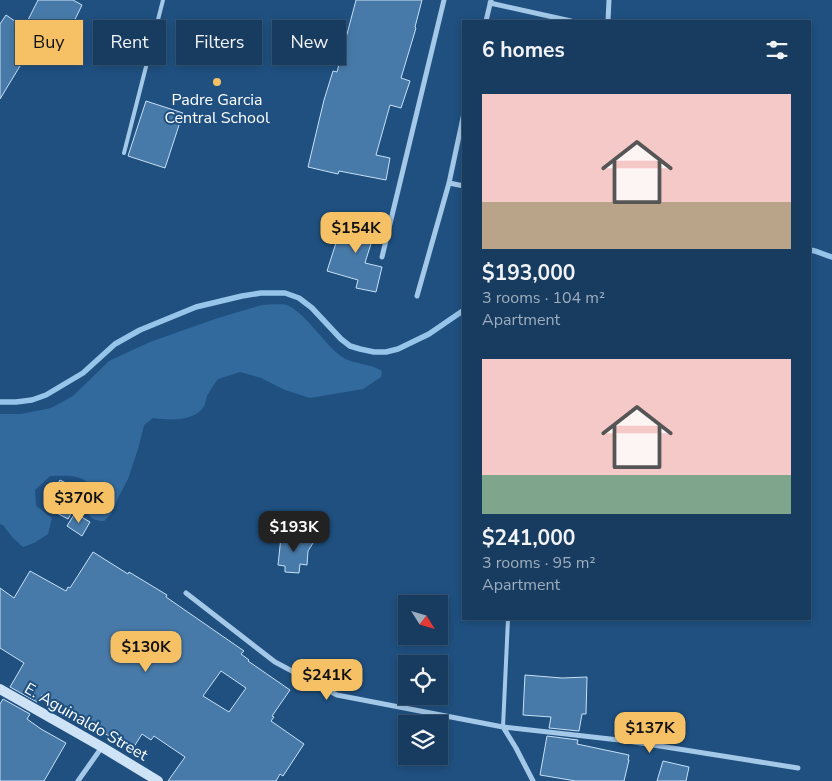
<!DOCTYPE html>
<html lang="en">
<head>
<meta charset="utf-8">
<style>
	:root { --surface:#173c60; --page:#244769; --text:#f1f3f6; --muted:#9eadbd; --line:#365675; --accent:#f6c164 }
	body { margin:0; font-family:"Nunito Sans",sans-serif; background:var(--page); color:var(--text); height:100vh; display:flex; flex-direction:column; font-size:19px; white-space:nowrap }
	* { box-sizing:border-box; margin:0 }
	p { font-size:16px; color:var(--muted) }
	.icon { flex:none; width:28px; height:28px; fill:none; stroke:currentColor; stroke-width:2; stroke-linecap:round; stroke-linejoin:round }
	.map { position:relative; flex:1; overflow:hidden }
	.details { position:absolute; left:462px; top:20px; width:349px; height:600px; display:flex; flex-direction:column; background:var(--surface); border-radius:0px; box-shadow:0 2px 8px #0003,0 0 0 1px var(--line) }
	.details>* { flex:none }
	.banner { position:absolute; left:15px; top:20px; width:372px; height:45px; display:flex; gap:10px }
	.needle { width:32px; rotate:127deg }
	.fabs { position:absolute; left:398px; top:595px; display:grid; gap:10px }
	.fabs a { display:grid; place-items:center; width:50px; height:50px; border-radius:0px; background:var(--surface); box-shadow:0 2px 8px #0003,0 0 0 1px var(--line); font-size:25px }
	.price { position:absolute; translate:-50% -42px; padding:0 11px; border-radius:10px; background:var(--accent); color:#111; font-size:16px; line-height:32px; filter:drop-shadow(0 1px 2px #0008) }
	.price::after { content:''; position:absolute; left:50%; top:30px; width:15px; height:11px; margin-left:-8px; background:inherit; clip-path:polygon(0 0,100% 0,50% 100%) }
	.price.current { background:#222; color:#fff }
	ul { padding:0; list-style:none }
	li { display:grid; align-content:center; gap:10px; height:265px; padding:0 20px }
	li span { display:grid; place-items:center; height:155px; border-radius:0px; color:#555 }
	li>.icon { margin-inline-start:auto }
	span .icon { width:90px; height:90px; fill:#fffc; stroke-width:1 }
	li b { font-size:21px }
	h2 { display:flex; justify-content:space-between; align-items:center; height:60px; padding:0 20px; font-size:21px }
	.pill { padding:0 18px; border-radius:0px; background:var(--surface); box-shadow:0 2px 8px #0003,0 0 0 1px var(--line); font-size:18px; line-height:45px }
	.pill.current { background:var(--accent); color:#111 }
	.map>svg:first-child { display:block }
</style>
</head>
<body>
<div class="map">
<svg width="832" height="781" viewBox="0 0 832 781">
	<rect width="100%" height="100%" fill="#1f5080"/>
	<path fill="#336a9e" d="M 262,305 C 270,305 282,303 289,306 C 308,316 324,344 342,357 C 354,365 370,363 382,371 L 381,377 L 363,389 L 310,398 L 285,390 L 261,378 L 240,372 L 218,379 C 214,385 210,390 207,396 C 206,400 205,405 203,408 C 192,422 168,420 153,418 L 144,425 L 138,449 L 128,479 L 119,496 L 111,514 L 104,521 C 96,521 91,519 87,512 L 89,506 L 95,495 C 88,473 70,476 50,476 L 35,490 L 36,506 L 52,518 L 48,534 L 34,543 L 23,547 L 12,537 L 3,525 L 0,524 L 0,414 L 21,414 L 51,408 L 73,396 L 109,361 L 150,342 L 218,318 Z"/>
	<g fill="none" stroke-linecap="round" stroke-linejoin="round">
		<path stroke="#97c4e9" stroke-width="5.5" d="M 810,250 C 818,251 824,255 832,257
			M 0,402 L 16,402 L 32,400 L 46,395 L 83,373 L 115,344 L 140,330 L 196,307 L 242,296 L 261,293 L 285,293 L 299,298 L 312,308 L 341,339 L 350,346 L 360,349 L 374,352 L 386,352 L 398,349 L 429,334 L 464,310"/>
	</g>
	<path fill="#487aa9" stroke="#c8e0f6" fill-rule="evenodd" d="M 38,0 L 73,0 L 82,5 L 66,38 L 28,20 Z
		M 356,0 L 422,0 L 415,27 L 416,28 L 401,78 L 410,81 L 401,108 L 390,105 L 376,155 L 390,158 L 386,180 L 339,171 L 338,174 L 308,167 L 324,100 L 333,71 L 337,72 Z
		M 6,15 L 34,34 L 15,63 L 20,66 L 0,99 L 0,24 Z
		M 146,101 L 183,113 L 165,168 L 128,156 Z
		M 345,215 L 377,224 L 365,263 L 382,267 L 376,292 L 356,288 L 358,280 L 327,271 Z
		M 60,480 L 83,492 L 68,519 L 51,510 L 59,496 L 52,493 Z
		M 75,513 L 90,522 L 82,536 L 67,526 Z
		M 299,535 L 313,543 L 308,551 L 307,565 L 300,564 L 299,573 L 285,572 L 285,566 L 278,565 L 281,537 L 297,538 Z
		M 93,552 L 128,574 L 129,572 L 167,595 L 166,597 L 244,651 L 241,654 L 249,660 L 248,661 L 290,690 L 272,716 L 274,717 L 271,721 L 304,744 L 283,776 L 280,774 L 276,781 L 168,781 L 185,757 L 154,736 L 151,740 L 142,734 L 132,750 L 42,695 L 37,702 L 10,687 L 24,663 L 0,648 L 0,588 L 14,598 L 30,571 L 66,591 L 68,587 L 70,588 ZM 221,671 L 246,688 L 229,712 L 203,696 Z
		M 525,675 L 562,678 L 587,677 L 586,714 L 582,714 L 579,731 L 549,728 L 551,717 L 523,715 Z
		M 3,699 L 30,714 L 27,719 L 41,729 L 66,743 L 44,781 L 0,781 L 0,704 Z
		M 547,736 L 578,740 L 577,744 L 629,755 L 628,760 L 629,760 L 624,781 L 576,781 L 540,775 Z
		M 663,761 L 689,767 L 686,781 L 657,781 Z"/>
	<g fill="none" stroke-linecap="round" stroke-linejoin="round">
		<path stroke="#a4c8e8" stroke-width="4" d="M 124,153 L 163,0
			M 503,727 L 508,619"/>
		<path stroke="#a4c8e8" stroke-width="5" d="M 490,3 L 571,21
			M 486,21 L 491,0
			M 608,21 L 609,0
			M 449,183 L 464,186
			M 382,257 L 444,0
			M 417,296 L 449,183 L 464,113
			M 186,593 L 275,662 L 337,695 L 503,727 L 628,741 L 798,768
			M 503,727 L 516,748 L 533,781
			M 78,781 L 102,747"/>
		<path stroke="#cfe3f6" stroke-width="10" d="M 0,689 L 102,747 L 158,781"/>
	</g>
	<circle fill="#f6c164" stroke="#1f5080" stroke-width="2" cx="217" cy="82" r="5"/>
	<g text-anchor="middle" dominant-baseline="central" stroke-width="4" stroke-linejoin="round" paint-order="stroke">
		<g font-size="16" fill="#fff" stroke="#1f5080">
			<text x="217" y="100">Padre Garcia<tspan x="217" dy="18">Central School</tspan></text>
		</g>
		<g font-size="16" fill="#fff" stroke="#1f5080">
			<text transform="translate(86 722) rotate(30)">E. Aguinaldo Street</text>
		</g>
	</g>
</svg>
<div class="fabs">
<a><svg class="needle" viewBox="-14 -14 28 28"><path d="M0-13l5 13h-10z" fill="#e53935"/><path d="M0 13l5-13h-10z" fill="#9eadbd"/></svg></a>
<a><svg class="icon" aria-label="locate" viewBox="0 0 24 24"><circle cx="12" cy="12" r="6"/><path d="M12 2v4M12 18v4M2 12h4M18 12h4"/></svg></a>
<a><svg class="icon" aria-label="layers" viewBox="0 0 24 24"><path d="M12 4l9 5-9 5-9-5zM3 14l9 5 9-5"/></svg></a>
</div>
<b class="price" style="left:356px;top:254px">$154K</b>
<b class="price" style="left:79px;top:524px">$370K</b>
<b class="price current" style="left:294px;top:553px">$193K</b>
<b class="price" style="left:146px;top:673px">$130K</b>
<b class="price" style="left:327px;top:701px">$241K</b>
<b class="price" style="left:650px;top:754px">$137K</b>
<div class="banner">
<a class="pill current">Buy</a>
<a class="pill">Rent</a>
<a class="pill">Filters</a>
<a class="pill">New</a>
</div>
<section class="details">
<h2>6 homes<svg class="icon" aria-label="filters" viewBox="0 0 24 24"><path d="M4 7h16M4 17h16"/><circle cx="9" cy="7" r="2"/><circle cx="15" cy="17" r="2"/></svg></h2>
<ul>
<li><span style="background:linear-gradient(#f6c9c9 70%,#b9a48a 0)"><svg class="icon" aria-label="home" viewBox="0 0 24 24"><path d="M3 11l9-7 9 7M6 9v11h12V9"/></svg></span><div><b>$193,000</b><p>3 rooms · 104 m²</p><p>Apartment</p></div></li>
<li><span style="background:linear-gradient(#f6c9c9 75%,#7fa58c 0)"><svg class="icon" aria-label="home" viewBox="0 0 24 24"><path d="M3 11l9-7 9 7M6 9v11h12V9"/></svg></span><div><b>$241,000</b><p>3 rooms · 95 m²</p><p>Apartment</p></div></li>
</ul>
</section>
</div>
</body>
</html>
